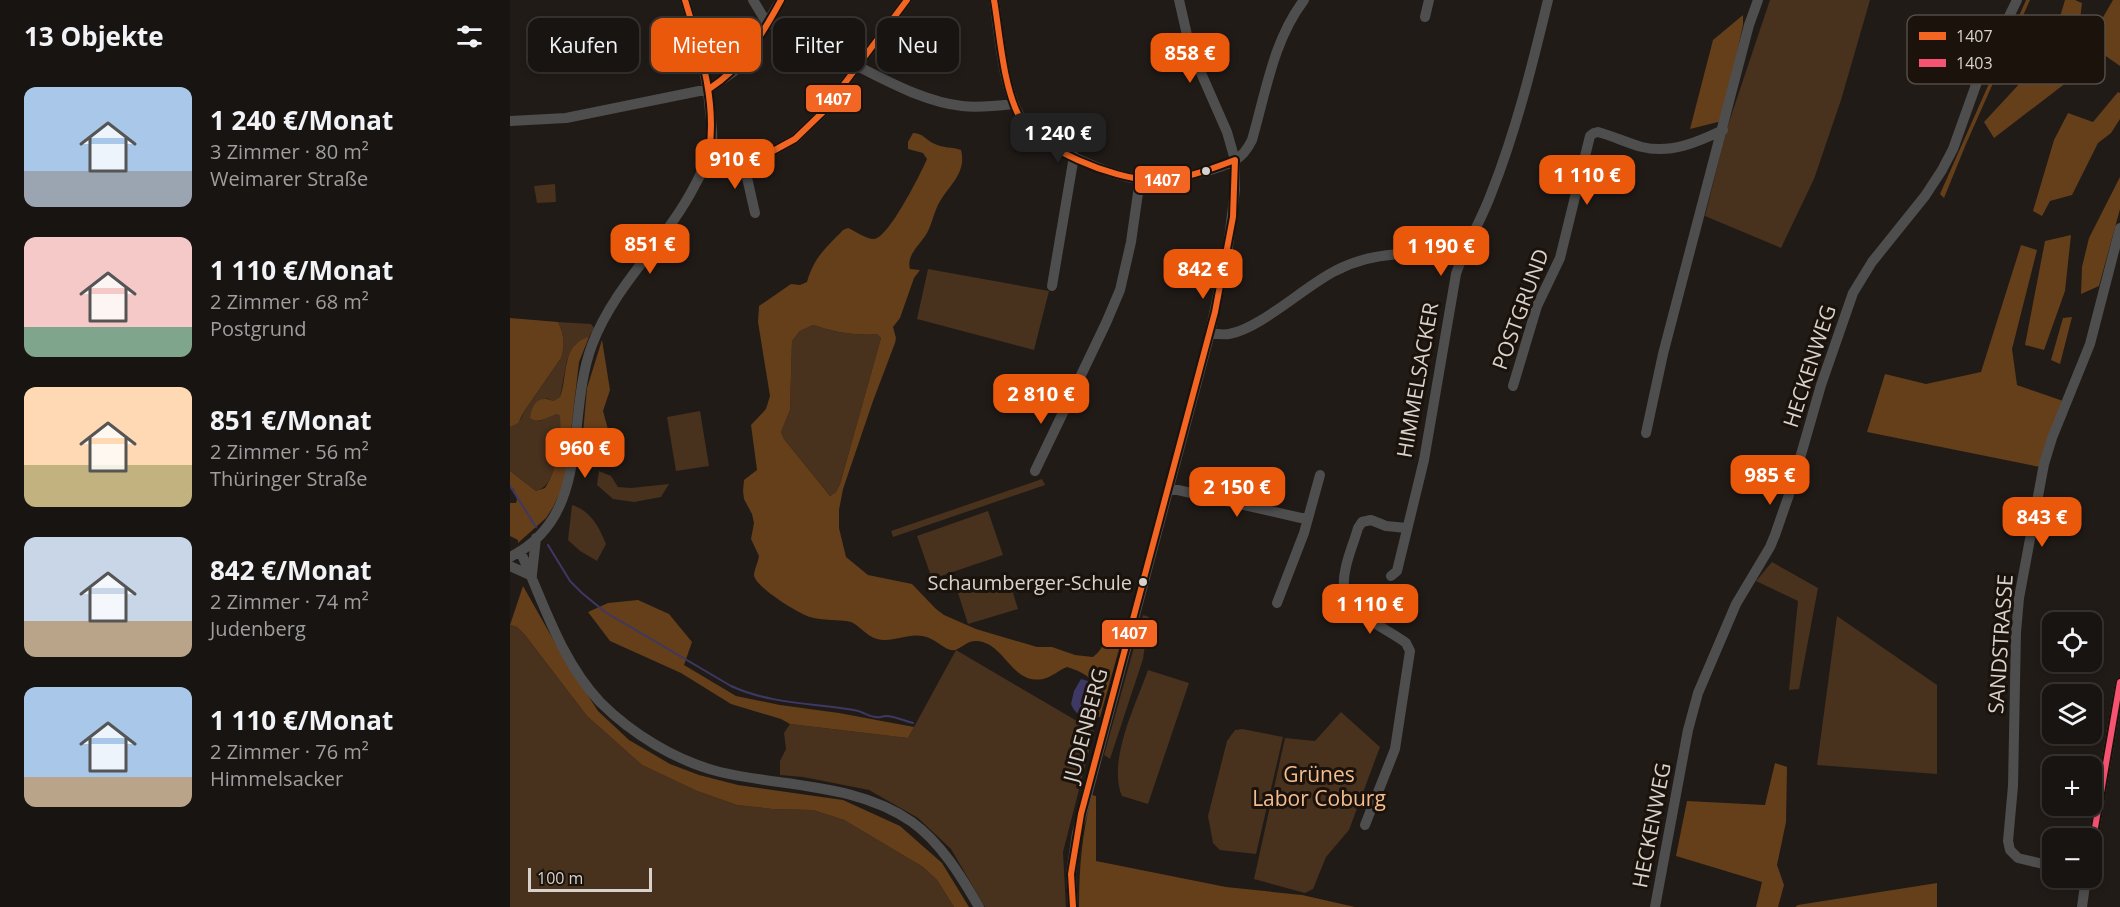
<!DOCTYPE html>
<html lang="de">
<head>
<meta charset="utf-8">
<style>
	:root { --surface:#181411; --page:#25211f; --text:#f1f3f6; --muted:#9f9e9f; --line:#363331; --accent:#ea580c }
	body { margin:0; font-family:"Open Sans",sans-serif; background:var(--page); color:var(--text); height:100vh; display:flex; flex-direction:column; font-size:22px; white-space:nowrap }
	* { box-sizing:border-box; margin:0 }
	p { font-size:20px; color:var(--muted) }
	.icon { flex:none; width:33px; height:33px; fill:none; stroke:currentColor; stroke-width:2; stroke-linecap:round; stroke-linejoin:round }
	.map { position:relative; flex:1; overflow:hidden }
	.panel { display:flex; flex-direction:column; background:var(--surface); width:510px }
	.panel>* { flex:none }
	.hud { position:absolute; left:18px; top:18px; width:570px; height:54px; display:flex; gap:12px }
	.controls { position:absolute; left:1532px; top:612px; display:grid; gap:12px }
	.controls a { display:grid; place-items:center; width:60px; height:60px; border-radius:12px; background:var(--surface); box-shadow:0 3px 9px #0003,0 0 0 2px var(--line); font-size:30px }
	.scale { position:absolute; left:18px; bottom:15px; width:124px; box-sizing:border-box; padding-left:6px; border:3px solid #d8d2cd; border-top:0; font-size:16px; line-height:21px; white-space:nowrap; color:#d8d2cd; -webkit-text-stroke:4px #1a120b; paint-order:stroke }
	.price { position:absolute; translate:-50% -51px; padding:0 14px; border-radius:12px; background:var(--accent); color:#fff; font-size:20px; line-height:39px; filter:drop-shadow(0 2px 3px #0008) }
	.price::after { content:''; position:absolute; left:50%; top:36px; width:18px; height:14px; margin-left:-9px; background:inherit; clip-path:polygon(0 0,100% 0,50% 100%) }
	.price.active { background:#222; color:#fff }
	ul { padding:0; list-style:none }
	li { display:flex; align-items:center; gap:18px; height:150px; padding:0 24px }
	li span { display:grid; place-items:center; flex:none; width:168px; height:120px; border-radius:12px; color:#555 }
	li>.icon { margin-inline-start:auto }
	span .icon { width:72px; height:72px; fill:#fffc; stroke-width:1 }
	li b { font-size:26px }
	h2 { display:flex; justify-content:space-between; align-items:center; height:72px; padding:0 24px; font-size:26px }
	.pill { padding:0 21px; border-radius:12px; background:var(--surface); box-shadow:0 3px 9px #0003,0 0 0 2px var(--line); font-size:21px; line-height:54px }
	.pill.active { background:var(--accent); color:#fff }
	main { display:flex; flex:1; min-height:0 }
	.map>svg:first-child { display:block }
</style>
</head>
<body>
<main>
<section class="panel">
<h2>13 Objekte<svg class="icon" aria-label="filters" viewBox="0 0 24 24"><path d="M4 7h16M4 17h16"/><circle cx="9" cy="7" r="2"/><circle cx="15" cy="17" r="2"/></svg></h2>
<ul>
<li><span style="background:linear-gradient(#a9c7e8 70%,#9aa5b1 0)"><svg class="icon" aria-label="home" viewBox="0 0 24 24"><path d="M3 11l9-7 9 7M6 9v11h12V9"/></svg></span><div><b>1 240 €/Monat</b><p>3 Zimmer · 80 m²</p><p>Weimarer Straße</p></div></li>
<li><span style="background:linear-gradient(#f6c9c9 75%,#7fa58c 0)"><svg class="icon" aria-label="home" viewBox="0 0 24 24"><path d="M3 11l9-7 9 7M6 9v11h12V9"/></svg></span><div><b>1 110 €/Monat</b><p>2 Zimmer · 68 m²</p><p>Postgrund</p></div></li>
<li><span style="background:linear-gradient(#ffd9b3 65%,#c2b280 0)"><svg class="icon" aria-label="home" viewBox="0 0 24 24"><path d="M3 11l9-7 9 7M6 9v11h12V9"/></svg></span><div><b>851 €/Monat</b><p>2 Zimmer · 56 m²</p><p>Thüringer Straße</p></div></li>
<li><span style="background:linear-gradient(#c9d6e8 70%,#b9a48a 0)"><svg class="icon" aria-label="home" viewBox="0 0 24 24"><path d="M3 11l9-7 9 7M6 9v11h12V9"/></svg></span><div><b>842 €/Monat</b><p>2 Zimmer · 74 m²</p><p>Judenberg</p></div></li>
<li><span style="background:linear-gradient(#a9c7e8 75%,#b9a48a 0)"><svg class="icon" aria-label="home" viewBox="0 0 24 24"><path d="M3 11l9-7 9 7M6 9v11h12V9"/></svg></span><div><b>1 110 €/Monat</b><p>2 Zimmer · 76 m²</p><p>Himmelsacker</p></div></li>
</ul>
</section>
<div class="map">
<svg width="1610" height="907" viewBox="0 0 1610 907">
	<rect width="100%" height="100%" fill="#201b17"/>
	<path fill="#48311d" d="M 1260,0 L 1360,0 L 1331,100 L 1304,179 L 1271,248 L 1195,216 L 1216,131 Z
		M 45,184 L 46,202 L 27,203 L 24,186 Z
		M 418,269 L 539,291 L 524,350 L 407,319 Z
		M 48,322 L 81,324 L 84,328 L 79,337 L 66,344 L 57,360 L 50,397 L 43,401 L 36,398 L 29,421 L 47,414 L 50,416 C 51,435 49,486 26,491 L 0,471 L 0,427 L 11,419 L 15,410 L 51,358 C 55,347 54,333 48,322 Z
		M 303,325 C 325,332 344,336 367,334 L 371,338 L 330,484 L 326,492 L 320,496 L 274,439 L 271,432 L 280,410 L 282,341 L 290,331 Z
		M 190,411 L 199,466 L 166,471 L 157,417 Z
		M 89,471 L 101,476 L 108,487 L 121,488 L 159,484 L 151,497 L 124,502 L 103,499 L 87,485 Z
		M 532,479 L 535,485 L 383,537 L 381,531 Z
		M 62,505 C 81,511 89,527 96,544 L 87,561 L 70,551 L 58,540 Z
		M 478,511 L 493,555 L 422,579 L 407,536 Z
		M 1262,562 L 1308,588 L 1289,689 L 1279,690 L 1288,601 L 1246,581 Z
		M 498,577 L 508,609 L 458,624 L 448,593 Z
		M 633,615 L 639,617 L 633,659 L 600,759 L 594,755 Z
		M 1327,616 L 1427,685 L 1427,774 L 1307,765 Z
		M 0,625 L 7,627 L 15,635 L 77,716 L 132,765 L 187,791 L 227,805 L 262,809 L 303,810 L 334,820 L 413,867 L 427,880 L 444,907 L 0,907 Z
		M 446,650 L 584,731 L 553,852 L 556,907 L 475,907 L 441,849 L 408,818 L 359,790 L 293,777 L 270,775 L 270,761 L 276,749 L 274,733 L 280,724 L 398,738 Z
		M 638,670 L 679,683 L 638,804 L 612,796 C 597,762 626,704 638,670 Z
		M 831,712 L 870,747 L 839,830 L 816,857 L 803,889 L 795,893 L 744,879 L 775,738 L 805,741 Z
		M 732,729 L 773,737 L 746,854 L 710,850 L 703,843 L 698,816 L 717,741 L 725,730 Z"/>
	<path fill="#653e1a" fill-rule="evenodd" d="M 1516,0 L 1520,0 L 1456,144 L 1434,198 L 1430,194 Z
		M 1555,0 L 1565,0 L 1572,3 L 1568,36 L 1578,43 L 1603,0 L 1610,0 L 1610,66 L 1590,52 L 1570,84 L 1561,79 L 1484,138 L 1474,122 L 1512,81 L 1543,40 Z
		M 1233,15 L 1233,25 L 1212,121 L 1180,129 L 1203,40 Z
		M 1608,92 L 1610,93 L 1610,119 L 1601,133 L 1588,143 L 1562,195 L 1540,201 L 1532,216 L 1523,211 L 1544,140 L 1558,113 L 1583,122 Z
		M 403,133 C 415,134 415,140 425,144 C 433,148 442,147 451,150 C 457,173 439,185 429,203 C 424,212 422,224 417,233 C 410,245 396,255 400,269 L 410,270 L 404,278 L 390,318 L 383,327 L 386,338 L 385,343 L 363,401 L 333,489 L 329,510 L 329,528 L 336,557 L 358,575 L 402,584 L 426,609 L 434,615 L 466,629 L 527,647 L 542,647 L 565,655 L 583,657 C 595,648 595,635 608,626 L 611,627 L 613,635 L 590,717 L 585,717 C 573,690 599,680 557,667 C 549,670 542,677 533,679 C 501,685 495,642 466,641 C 456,640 449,652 441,650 C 432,648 425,638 412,636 C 398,633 382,643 367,639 C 356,636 349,625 341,622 C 328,619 313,621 300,617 C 289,614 243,586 244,574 C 245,568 248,562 249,556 L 241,539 L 244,523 L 242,514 L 234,499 L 233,491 L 234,480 L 247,470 L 241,425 L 256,409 L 260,396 L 248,322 L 249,306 L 281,284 L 290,285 L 297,282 C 304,257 316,248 333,230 L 338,228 C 345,231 356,239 364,239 C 378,239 411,173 417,159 L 413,153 L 398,149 L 398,142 ZM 303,325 C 325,332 344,336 367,334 L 371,338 L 330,484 L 326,492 L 320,496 L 274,439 L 271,432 L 280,410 L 282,341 L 290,331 Z
		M 1610,177 L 1610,209 L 1589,286 L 1571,294 L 1572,267 L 1579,238 Z
		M 1561,235 L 1555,291 L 1534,350 L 1515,345 L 1535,241 Z
		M 1511,245 L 1527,250 L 1502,349 L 1507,385 L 1553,401 L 1530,467 L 1357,432 L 1375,374 L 1416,384 L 1471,372 Z
		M 1562,317 L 1550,364 L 1541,360 L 1553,318 Z
		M 0,318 L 48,322 C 54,333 55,347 51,358 L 15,410 L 8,423 L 0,427 Z
		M 79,337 L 69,362 L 55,483 L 43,507 L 36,518 L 8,543 L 8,540 L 0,536 L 0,503 L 6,503 L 7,499 L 4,490 L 0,485 L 0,471 L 26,491 L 35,488 C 49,467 51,440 50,416 L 47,414 C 38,417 28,424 20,418 C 22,404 28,395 43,401 L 50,397 C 58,377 51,344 79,337 Z
		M 92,340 L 100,390 L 93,411 L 99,433 C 96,437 92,442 90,447 C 86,458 85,467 70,467 L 77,388 Z
		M 13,586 L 53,657 L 88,711 L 119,740 L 160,764 L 189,775 L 228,785 L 333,800 L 390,826 L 432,863 L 459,907 L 444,907 L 427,880 L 413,867 L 334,820 L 303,810 L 262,809 L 227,805 L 187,791 L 132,765 L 77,716 L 15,635 L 7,627 L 0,625 Z
		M 128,600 L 159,614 L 182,642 L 174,665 L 226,696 L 270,705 L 329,713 L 404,727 L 398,738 L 280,724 L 271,719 L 221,704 L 171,673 L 100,641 L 78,612 L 98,603 Z
		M 1265,763 L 1277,767 L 1276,822 L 1267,865 L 1274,885 L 1268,907 L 1246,907 L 1252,882 L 1166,856 L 1177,801 L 1255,805 Z
		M 582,795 L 586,796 L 586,861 L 716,887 L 792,895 L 845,907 L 569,907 C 569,869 572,832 582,795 Z
		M 1427,883 L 1427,907 L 1285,907 L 1288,905 Z"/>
	<path fill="#3e3865" d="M 571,679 L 578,681 L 579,714 C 569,715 565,714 561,704 L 564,691 Z"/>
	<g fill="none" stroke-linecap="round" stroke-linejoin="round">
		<path stroke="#3e3865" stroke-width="2" d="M 0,486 L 26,527
			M 38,545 L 60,581 L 72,593 L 95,612 L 221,686 C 260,704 303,703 344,710 C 352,711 359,717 366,717 C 370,718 372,716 376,716 C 384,716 395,721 403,723"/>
		<path stroke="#4f4e4e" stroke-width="10" d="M 243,0 L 258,25
			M 484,0 C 490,37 493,103 520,130 C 538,148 597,174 623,178 C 648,183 703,173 725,160 C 733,156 738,148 742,140 C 756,92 763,41 794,0
			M 915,17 L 919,0
			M 347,66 C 380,82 415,102 452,106 C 469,108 486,106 503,104
			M 0,121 L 56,118 L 199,89 L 223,72 L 239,53 L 271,0
			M 199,153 L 216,159 L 233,160 L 263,151 L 285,139 L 314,111 L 397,0
			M 233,160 L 245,213
			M 542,286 L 564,156
			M 700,333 C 706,334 713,335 719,334 C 750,329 795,286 825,271 C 862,251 910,250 950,260
			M 1003,386 L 1027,306 L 1050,258 L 1080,136 L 1084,133 L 1088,132 C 1103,136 1117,143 1132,147 C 1161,154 1188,142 1213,130
			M 1136,433 L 1153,354 L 1239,25 L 1248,0
			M 525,471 L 596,323 L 610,290 L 621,242 L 630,179
			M 659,488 L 791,518 L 798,518
			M 10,551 C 34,603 50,659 90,702 C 122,734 166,761 210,772 C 274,787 346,783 402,822 C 431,843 451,876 469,907
			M 0,557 C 83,516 55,417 82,345 C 105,284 156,242 185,185 C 192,172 200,157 202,143 C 203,132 201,121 200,111 C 197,72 186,37 175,0
			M 0,566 L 22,576
			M 22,574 L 26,538
			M 881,576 L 887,571 L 914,460 L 946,274 C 955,246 971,221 981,194 C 1006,131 1022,66 1038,0
			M 767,603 L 794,533 L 810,475
			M 855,825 L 885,749 L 900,651 L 896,643 C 879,630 835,611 834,588 C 832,569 843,546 848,528 L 852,522 L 861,520 L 876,526 L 897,528
			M 1581,851 L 1610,682
			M 1542,866 L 1508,858 L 1500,850 L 1498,841 L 1503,786 L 1506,632 L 1509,598 L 1534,464 L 1542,438 L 1580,344 L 1610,228
			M 563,907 L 561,874 L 567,833 L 700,333 L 718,247 L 725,190 L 725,160 L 717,132 L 680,48 L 669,0
			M 1145,907 L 1178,730 L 1188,693 L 1226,604 L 1260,547 L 1265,535 L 1282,486 L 1311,385 L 1343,293 L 1362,262 L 1415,196 L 1432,170 L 1443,149 L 1467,82 L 1507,0
			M 1572,907 L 1576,878"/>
		<defs>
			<path id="bus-1" d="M 175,0 C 190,50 207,100 199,153 L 216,159 L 233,160 L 263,151 L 285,139 L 314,111 L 397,0
				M 484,0 C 490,35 493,85 509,116 C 528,149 603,179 641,180 C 670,181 699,170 725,160 L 723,217 L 705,312 L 571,814 L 561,874 L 563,907
				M 199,89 C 233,67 252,35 271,0"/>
			<path id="bus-2" d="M 1581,851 L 1610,682"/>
		</defs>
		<use href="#bus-1" stroke="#1a120b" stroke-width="10"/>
		<use href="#bus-2" stroke="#1a120b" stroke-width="10"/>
		<use href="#bus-1" stroke="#f26522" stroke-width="6"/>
		<use href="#bus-2" stroke="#f65372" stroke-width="6"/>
	</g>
	<g fill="#d8d2cd" stroke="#1a120b" stroke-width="2">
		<circle cx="696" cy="171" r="5"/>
		<circle cx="633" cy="582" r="5"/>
	</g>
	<g text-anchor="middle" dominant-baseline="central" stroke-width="6" stroke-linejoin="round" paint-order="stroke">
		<g font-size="20" fill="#d8d2cd" stroke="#1a120b" text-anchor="end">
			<text x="622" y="582">Schaumberger-Schule</text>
		</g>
		<g font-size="21" fill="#d8d2cd" stroke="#1a120b">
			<text transform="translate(1010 309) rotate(-70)">POSTGRUND</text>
			<text transform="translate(1299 366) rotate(-72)">HECKENWEG</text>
			<text transform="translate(907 380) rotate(-80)">HIMMELSACKER</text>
			<text transform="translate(1490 644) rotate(-86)">SANDSTRASSE</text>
			<text transform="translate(575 725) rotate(-75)">JUDENBERG</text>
			<text transform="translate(1141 825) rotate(-79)">HECKENWEG</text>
		</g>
		<g font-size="21" fill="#f5bd8e" stroke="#1a120b">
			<text x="809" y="774">Grünes<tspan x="809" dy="24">Labor Coburg</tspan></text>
		</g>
	</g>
	<rect x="1397" y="15" width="198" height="69" rx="9" fill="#1a120b" stroke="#534c45" stroke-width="1.5"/>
	<rect x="1409" y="32" width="27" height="8" fill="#f26522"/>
	<rect x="1409" y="59" width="27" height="8" fill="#f65372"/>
	<g font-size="16" fill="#d8d2cd">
		<text x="1446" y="42">1407</text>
		<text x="1446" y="69">1403</text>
	</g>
	<g stroke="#1a120b" stroke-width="2">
		<rect x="295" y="84" width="57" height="29" rx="6" fill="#f26522"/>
		<rect x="624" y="165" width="57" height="29" rx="6" fill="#f26522"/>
		<rect x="591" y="619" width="57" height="29" rx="6" fill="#f26522"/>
	</g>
	<g font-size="16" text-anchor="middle" font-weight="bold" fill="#fff">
		<text x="323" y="105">1407</text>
		<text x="652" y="186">1407</text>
		<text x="619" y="639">1407</text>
	</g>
</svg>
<div class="controls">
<a><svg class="icon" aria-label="locate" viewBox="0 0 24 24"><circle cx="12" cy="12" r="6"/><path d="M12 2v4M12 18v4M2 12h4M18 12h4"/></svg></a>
<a><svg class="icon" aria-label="layers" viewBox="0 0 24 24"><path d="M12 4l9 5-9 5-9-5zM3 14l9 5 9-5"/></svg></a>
<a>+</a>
<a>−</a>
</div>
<div class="scale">100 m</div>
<b class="price" style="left:680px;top:84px">858 €</b>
<b class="price active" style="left:548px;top:164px">1 240 €</b>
<b class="price" style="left:225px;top:190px">910 €</b>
<b class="price" style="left:1077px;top:206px">1 110 €</b>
<b class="price" style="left:140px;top:275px">851 €</b>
<b class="price" style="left:931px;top:277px">1 190 €</b>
<b class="price" style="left:693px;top:300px">842 €</b>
<b class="price" style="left:531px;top:425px">2 810 €</b>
<b class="price" style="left:75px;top:479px">960 €</b>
<b class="price" style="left:1260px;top:506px">985 €</b>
<b class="price" style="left:727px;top:518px">2 150 €</b>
<b class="price" style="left:1532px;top:548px">843 €</b>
<b class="price" style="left:860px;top:635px">1 110 €</b>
<div class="hud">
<a class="pill">Kaufen</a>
<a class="pill active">Mieten</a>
<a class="pill">Filter</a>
<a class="pill">Neu</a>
</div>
</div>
</main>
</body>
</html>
